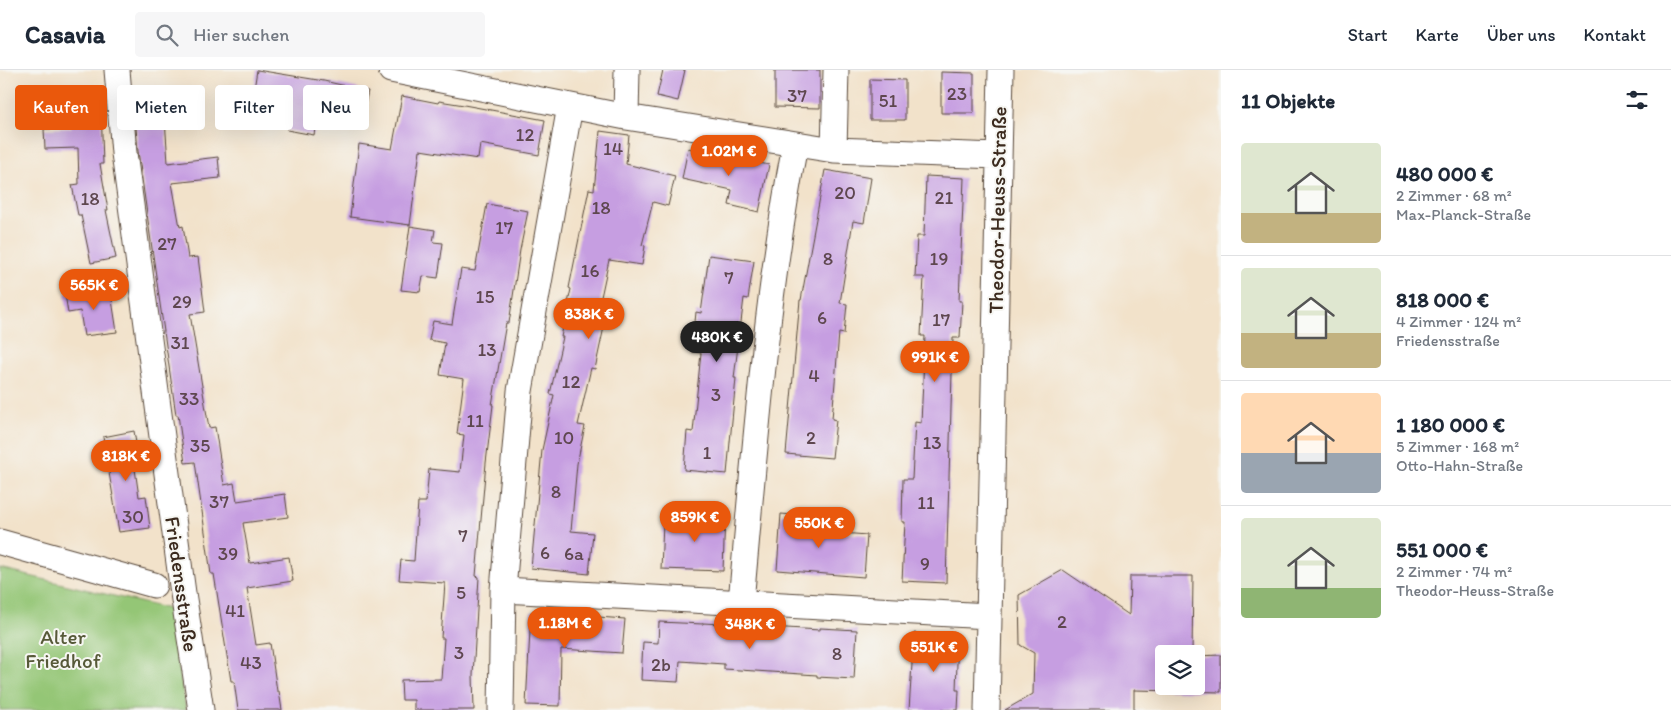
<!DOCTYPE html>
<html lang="de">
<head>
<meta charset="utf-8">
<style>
	:root { --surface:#fff; --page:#f6f6f7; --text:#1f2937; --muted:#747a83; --line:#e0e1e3; --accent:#ea580c }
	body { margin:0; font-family:Itim,sans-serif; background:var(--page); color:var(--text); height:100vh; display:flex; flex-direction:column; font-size:19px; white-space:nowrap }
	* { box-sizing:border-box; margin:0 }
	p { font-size:16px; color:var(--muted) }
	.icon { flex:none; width:28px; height:28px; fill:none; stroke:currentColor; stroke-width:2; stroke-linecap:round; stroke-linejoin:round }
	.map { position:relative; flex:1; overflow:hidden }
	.details { display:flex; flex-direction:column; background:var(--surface); width:450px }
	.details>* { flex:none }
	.hud { position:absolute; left:15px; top:15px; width:475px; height:45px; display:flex; gap:10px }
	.buttons { position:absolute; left:1155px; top:575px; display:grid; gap:10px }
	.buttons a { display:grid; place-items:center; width:50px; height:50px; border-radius:5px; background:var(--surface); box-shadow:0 5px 20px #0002; font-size:25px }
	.price { position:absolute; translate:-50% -42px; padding:0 11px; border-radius:18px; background:var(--accent); color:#fff; font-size:16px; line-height:32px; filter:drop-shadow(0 1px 2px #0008) }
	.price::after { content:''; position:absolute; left:50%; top:30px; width:15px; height:11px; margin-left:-8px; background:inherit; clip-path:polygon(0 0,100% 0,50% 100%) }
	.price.on { background:#222; color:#fff }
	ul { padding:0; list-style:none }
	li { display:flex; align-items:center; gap:15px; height:125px; padding:0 20px }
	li+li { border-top:1px solid var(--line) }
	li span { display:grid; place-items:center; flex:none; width:140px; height:100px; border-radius:5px; color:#555 }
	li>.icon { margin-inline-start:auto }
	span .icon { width:60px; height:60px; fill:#fffc; stroke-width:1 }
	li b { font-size:21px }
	h2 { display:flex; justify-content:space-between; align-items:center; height:60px; padding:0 20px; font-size:21px }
	.chip { padding:0 18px; border-radius:5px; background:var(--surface); box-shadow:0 5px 20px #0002; font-size:18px; line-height:45px }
	.chip.on { background:var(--accent); color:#fff }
	header { display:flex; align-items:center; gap:30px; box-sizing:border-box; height:70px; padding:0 25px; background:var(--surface); border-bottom:1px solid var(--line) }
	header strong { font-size:24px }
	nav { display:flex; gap:28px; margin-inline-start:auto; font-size:18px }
	.search { width:350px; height:45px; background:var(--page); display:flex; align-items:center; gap:12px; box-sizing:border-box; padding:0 18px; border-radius:5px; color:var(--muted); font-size:19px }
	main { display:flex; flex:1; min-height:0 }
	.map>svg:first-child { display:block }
</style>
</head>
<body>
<header>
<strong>Casavia</strong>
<div class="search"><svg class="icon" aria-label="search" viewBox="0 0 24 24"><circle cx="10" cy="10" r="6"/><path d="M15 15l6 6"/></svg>Hier suchen</div>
<nav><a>Start</a><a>Karte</a><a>Über uns</a><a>Kontakt</a></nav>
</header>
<main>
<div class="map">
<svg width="1221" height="640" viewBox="0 0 1221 640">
	<rect width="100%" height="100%" fill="#f6f6f2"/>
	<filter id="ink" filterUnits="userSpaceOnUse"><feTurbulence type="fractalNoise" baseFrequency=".02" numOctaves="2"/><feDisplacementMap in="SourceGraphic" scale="10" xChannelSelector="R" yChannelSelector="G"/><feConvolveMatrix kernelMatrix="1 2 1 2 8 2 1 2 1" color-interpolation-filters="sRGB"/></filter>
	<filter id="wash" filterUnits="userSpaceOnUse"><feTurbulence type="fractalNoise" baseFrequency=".0096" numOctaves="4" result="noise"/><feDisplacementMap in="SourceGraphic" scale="20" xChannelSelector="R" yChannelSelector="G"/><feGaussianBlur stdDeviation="1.12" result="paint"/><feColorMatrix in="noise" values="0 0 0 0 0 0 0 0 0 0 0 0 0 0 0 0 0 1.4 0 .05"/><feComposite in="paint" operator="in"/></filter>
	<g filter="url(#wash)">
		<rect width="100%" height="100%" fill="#f2e2ca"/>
		<path fill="#94c676" stroke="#68784a" d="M 0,499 L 169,539 L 186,640 L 0,640 Z"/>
		<g id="blocks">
			<path fill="#c69ee1" d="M 257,0 L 324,11 L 368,21 L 362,49 L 318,40 L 314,65 L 287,60 L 292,32 L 253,26 Z
				M 663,0 L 685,0 L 678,31 L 657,26 Z
				M 775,0 L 820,0 L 820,38 L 775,37 Z
				M 941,2 L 974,3 L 974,43 L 941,43 Z
				M 870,9 L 905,10 L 905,50 L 870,50 Z
				M 402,26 L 438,33 L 439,31 L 464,35 L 545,50 L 539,85 L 480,74 L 478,89 L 420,80 L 410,155 L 350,147 L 359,74 L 392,79 Z
				M 164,34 L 168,93 L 218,87 L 220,108 L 172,113 L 180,157 L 183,156 L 188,188 L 198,187 L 205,242 L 190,244 L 209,358 L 215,357 L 224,415 L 234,413 L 237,431 L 285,424 L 288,447 L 243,453 L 250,493 L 289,487 L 293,511 L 247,518 L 256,575 L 270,573 L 277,621 L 279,621 L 282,640 L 238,640 L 234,611 L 231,611 L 214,504 L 211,504 L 195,392 L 185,393 L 178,345 L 176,345 L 138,81 L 134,35 Z
				M 101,36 L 103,94 L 100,94 L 108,140 L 106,140 L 116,188 L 91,193 L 81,145 L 78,145 L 72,115 L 79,114 L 78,78 L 45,79 L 44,59 L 71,58 L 71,37 Z
				M 600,61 L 629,65 L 626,94 L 675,106 L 668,136 L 653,132 L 642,175 L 645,176 L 642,195 L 609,190 L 598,241 L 607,243 L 595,299 L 591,298 L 578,355 L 585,356 L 577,394 L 571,461 L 593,463 L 589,504 L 531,498 L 542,380 L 554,325 L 550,324 L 563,267 L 561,267 L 571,219 L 569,218 L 589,119 L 594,120 Z
				M 688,78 L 769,95 L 759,142 L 729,135 L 732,120 L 682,109 Z
				M 825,100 L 871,108 L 864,153 L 853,151 L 840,233 L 847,234 L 844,264 L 839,263 L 832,349 L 836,350 L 832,388 L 786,384 L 800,230 L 801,230 Z
				M 926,106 L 964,108 L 959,231 L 962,231 L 960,268 L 953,268 L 946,513 L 902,511 L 905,452 L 902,452 L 903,409 L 912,409 L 915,352 L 921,353 L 925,266 L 921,266 L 924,207 L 915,207 L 917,166 L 924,166 Z
				M 487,134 L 528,141 L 520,180 L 509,253 L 506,253 L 492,335 L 493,335 L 486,393 L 476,506 L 479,507 L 473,605 L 474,640 L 414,640 L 414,630 L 402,630 L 401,610 L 441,609 L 444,568 L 441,568 L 445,513 L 399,510 L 401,490 L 414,491 L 418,432 L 426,432 L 429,399 L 460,402 L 464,365 L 457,364 L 464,309 L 440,305 L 445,273 L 429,270 L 433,251 L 452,254 L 461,199 L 475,201 Z
				M 410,156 L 435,160 L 433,172 L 443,173 L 438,208 L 423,206 L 420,222 L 401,220 Z
				M 709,185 L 754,191 L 748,229 L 744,228 L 734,308 L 736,308 L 727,404 L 684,400 L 687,361 L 693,362 L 701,283 L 692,282 L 696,242 L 701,243 Z
				M 110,217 L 117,262 L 84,266 L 80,241 L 68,243 L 65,224 Z
				M 134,361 L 139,391 L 134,392 L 139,427 L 146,426 L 150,458 L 119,462 L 103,367 Z
				M 688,441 L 725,443 L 723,501 L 661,499 L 663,453 L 687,455 Z
				M 781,444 L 818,447 L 817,461 L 867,465 L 864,507 L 777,500 Z
				M 1063,500 L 1129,545 L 1130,506 L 1193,506 L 1192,584 L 1164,584 L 1164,616 L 1196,616 L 1196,586 L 1221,585 L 1221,622 L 1134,620 L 1134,640 L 1005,640 L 1033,624 L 1034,583 L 1020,575 L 1019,525 Z
				M 531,542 L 625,549 L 622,583 L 561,579 L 560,636 L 526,635 Z
				M 659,552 L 703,554 L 703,553 L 820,560 L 820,558 L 857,560 L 854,609 L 817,607 L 817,605 L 724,599 L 724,594 L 680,591 L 678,612 L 641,610 L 643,572 L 658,573 Z
				M 914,563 L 958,566 L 956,620 L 959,620 L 958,640 L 909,640 Z"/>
		</g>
	</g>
	<g filter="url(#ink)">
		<use href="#blocks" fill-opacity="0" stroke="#564638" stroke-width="1"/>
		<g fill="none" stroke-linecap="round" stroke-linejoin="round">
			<defs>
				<path id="minor" d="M 117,0 L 124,83 L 183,523 L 201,640
					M 391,0 L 626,47 L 834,80 L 998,86
					M 626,47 L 627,0
					M 834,80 L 836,0
					M 0,472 L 154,515
					M 503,520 L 989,546
					M 741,532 C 755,378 766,227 795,75
					M 501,640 L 503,520 L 520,321 L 570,36
					M 987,640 L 1001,0"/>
			</defs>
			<use href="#minor" stroke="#564638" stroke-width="27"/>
			<use href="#minor" stroke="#fff" stroke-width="25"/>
		</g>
	</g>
	<g text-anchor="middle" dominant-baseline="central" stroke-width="4" stroke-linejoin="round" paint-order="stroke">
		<g font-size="19" fill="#5e474f">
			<text x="957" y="23">23</text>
			<text x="797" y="25">37</text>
			<text x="888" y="30">51</text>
			<text x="525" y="64">12</text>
			<text x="613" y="78">14</text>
			<text x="845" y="122">20</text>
			<text x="944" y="127">21</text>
			<text x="90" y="128">18</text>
			<text x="601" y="137">18</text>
			<text x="504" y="157">17</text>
			<text x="167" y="173">27</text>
			<text x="828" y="188">8</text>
			<text x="939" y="188">19</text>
			<text x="590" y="200">16</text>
			<text x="729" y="207">7</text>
			<text x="485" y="226">15</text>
			<text x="182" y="231">29</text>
			<text x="822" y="247">6</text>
			<text x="941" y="249">17</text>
			<text x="180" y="272">31</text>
			<text x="487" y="279">13</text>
			<text x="814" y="305">4</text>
			<text x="571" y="311">12</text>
			<text x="716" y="324">3</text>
			<text x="189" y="328">33</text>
			<text x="475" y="350">11</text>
			<text x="564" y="367">10</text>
			<text x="811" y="367">2</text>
			<text x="932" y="372">13</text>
			<text x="200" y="375">35</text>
			<text x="707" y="382">1</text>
			<text x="556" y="421">8</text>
			<text x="219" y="431">37</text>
			<text x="926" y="432">11</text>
			<text x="133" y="446">30</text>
			<text x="463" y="465">7</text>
			<text x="545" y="482">6</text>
			<text x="228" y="483">39</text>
			<text x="574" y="483">6a</text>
			<text x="925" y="493">9</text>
			<text x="461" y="522">5</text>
			<text x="235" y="540">41</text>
			<text x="1062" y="551">2</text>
			<text x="459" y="582">3</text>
			<text x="837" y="583">8</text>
			<text x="251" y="592">43</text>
			<text x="661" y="594">2b</text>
		</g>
		<g font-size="21" fill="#3b2a1e" stroke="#f6f6f2">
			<text transform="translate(997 140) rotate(-89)">Theodor-Heuss-Straße</text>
			<text transform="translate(182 514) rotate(82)">Friedensstraße</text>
		</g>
		<g font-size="21" fill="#565938" stroke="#f6f6f2">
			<text x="63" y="566">Alter<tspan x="63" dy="24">Friedhof</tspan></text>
		</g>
	</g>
</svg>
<div class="buttons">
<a><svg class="icon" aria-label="layers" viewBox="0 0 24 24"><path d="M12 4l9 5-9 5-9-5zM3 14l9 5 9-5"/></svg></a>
</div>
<b class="price" style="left:729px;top:107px">1.02M €</b>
<b class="price" style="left:94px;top:241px">565K €</b>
<b class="price" style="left:589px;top:270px">838K €</b>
<b class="price on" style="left:717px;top:293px">480K €</b>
<b class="price" style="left:935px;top:313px">991K €</b>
<b class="price" style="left:126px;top:412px">818K €</b>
<b class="price" style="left:695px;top:473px">859K €</b>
<b class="price" style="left:819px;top:479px">550K €</b>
<b class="price" style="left:565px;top:579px">1.18M €</b>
<b class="price" style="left:750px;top:580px">348K €</b>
<b class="price" style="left:934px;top:603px">551K €</b>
<div class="hud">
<a class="chip on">Kaufen</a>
<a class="chip">Mieten</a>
<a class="chip">Filter</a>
<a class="chip">Neu</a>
</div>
</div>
<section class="details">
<h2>11 Objekte<svg class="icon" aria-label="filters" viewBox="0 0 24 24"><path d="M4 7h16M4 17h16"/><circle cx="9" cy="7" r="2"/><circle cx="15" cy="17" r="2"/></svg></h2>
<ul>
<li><span style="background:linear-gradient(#dfe7d0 70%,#c2b280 0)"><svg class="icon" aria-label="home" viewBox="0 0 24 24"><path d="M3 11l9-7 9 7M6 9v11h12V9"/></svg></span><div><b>480 000 €</b><p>2 Zimmer · 68 m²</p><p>Max-Planck-Straße</p></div></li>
<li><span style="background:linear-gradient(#dfe7d0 65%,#c2b280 0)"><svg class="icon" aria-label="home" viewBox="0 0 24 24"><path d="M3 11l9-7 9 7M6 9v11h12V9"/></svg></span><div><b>818 000 €</b><p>4 Zimmer · 124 m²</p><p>Friedensstraße</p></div></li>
<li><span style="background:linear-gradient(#ffd9b3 60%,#9aa5b1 0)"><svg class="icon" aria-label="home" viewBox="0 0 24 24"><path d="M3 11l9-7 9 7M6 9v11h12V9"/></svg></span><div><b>1 180 000 €</b><p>5 Zimmer · 168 m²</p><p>Otto-Hahn-Straße</p></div></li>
<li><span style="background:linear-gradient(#dfe7d0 70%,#8fb573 0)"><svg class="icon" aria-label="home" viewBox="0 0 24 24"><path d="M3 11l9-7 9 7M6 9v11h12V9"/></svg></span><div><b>551 000 €</b><p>2 Zimmer · 74 m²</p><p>Theodor-Heuss-Straße</p></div></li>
</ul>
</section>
</main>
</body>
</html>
